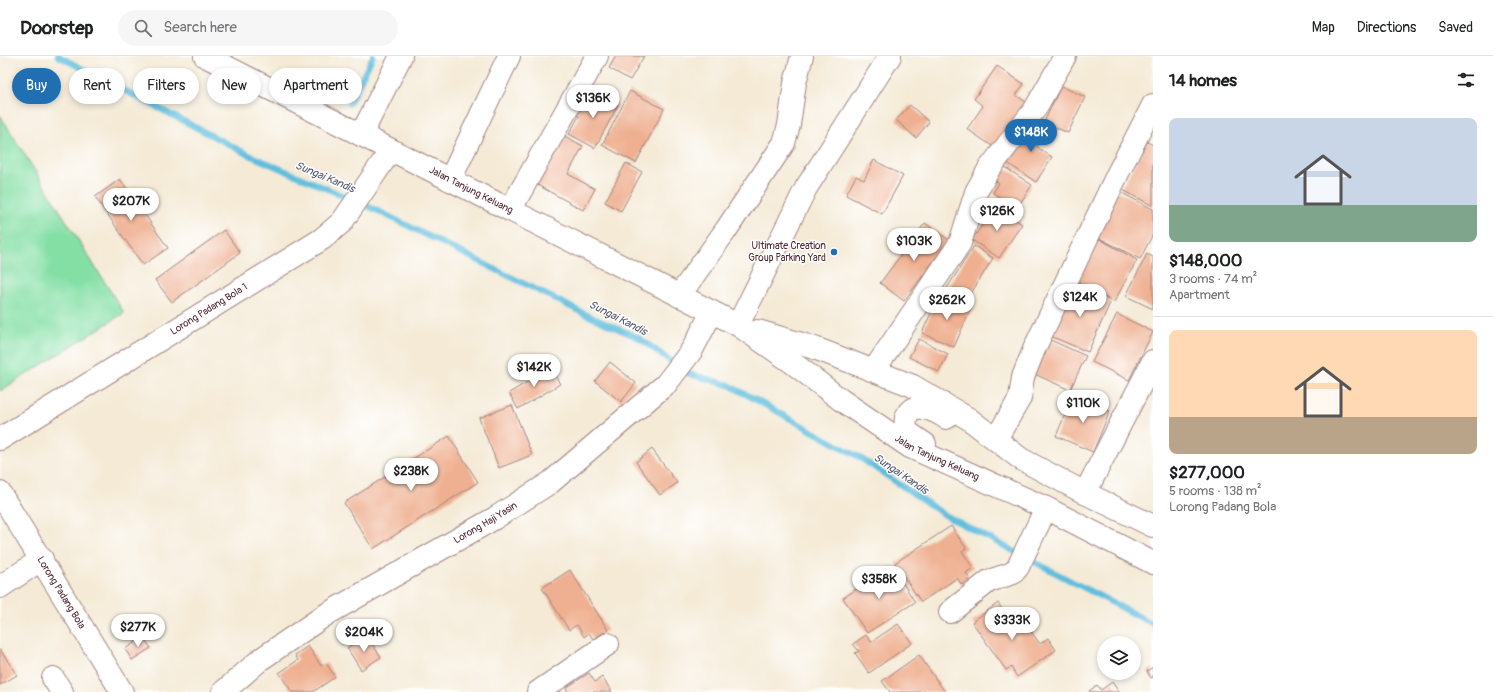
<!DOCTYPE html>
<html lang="en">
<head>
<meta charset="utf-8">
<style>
	:root { --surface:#fff; --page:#f6f6f6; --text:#202124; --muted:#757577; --line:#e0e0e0; --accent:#1f6fb2 }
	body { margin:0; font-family:Pangolin,sans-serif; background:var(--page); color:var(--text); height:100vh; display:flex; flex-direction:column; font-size:15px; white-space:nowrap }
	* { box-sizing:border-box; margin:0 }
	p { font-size:13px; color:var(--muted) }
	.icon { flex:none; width:22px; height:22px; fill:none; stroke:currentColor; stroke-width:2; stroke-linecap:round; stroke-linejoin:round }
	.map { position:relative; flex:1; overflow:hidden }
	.panel { display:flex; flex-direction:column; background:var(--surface); width:340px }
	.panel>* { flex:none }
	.top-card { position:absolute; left:12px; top:12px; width:380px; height:36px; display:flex; gap:8px }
	.fabs { position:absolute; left:1097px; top:580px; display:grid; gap:8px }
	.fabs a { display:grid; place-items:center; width:44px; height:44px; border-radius:50%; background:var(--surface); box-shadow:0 2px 6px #0003; font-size:20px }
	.price { position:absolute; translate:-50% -34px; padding:0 9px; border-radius:14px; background:#fff; color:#222; font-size:13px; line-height:26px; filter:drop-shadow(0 1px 2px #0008) }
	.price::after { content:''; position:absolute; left:50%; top:24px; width:12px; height:9px; margin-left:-6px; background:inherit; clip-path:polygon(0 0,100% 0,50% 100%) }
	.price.current { background:var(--accent); color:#fff }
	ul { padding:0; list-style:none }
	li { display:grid; align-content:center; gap:8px; height:212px; padding:0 16px }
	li+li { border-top:1px solid var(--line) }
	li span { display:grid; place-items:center; height:124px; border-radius:8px; color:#555 }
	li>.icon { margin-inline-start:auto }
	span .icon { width:72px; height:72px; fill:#fffc; stroke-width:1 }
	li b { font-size:17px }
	h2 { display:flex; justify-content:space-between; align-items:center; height:48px; padding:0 16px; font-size:17px }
	.tag { padding:0 14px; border-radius:18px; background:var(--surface); box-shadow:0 2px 6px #0003; font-size:14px; line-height:36px }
	.tag.current { background:var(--accent); color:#fff }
	header { display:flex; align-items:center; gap:24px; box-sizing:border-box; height:56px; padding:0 20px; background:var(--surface); border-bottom:1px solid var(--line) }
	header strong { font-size:19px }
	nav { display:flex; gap:22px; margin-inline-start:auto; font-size:14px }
	.search { width:280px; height:36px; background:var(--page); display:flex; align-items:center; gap:10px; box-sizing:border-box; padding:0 14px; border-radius:22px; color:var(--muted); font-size:15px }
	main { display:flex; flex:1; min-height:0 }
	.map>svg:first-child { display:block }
</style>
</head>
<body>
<header>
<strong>Doorstep</strong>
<div class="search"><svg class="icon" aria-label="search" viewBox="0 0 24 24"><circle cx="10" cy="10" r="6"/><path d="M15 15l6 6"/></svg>Search here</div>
<nav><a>Map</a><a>Directions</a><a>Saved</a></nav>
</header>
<main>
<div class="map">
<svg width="1153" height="636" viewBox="0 0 1153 636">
	<rect width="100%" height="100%" fill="#fff"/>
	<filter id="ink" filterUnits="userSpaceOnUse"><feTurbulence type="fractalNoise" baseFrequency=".025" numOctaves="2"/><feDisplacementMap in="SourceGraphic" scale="8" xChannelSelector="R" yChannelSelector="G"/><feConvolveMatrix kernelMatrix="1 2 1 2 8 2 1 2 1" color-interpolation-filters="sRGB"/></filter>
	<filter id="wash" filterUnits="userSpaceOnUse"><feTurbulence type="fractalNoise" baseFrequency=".012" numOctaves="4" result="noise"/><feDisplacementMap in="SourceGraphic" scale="16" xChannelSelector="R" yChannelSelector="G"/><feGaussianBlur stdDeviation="0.9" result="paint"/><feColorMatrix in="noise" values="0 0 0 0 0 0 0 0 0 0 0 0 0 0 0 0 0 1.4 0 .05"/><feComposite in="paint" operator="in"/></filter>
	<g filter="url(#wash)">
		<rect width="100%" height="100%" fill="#f4ead6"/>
		<path fill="#84dfa5" stroke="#677f68" d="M 0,59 L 124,257 L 0,335 Z"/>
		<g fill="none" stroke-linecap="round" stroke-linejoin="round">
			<path stroke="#60bede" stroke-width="6" d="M 58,0 L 249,99 L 374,153 L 589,260 L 639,282 L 687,317 L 729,329 L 859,401 L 945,459 L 1153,568
				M 349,48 L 373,0"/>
		</g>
		<g id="blocks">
			<path fill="#efb091" d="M 616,0 L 644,0 L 630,24 L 609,12 Z
				M 997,10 L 1024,28 L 1016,39 L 1027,47 L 995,92 L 967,73 L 983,50 L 974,43 Z
				M 1061,30 L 1085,41 L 1068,77 L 1044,66 Z
				M 592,35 L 618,49 L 595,92 L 569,78 L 579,60 L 574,58 L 582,43 L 587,46 Z
				M 630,35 L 664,53 L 636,107 L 602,89 Z
				M 910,49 L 929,66 L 916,82 L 896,64 Z
				M 1034,65 L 1049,74 L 1037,91 L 1052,101 L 1036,126 L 1006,106 Z
				M 561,78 L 583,90 L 568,118 L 595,133 L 583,154 L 534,127 Z
				M 1147,86 L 1153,89 L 1153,150 L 1121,133 Z
				M 874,104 L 903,120 L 882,158 L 846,139 L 856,120 L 864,124 Z
				M 626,107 L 642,116 L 621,155 L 605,146 Z
				M 1003,110 L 1032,129 L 1017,152 L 993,137 L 999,127 L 994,124 Z
				M 120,123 L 168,192 L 143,209 L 95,141 Z
				M 1118,135 L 1153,153 L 1153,178 L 1140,203 L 1095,180 Z
				M 995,150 L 1022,168 L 999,202 L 972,184 Z
				M 925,167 L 949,184 L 904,245 L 880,227 Z
				M 224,174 L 240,197 L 172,246 L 155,224 Z
				M 1096,181 L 1137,204 L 1114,246 L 1073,223 Z
				M 974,190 L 993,202 L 967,244 L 947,232 Z
				M 1147,198 L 1153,201 L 1153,253 L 1126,240 Z
				M 1071,228 L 1111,245 L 1088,296 L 1048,279 Z
				M 939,239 L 971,252 L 954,291 L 922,277 Z
				M 1117,258 L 1153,276 L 1129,324 L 1092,306 Z
				M 1046,282 L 1086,300 L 1070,334 L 1030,316 Z
				M 919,283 L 948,298 L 939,316 L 909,301 Z
				M 610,306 L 636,327 L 621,346 L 595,325 Z
				M 551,312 L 560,328 L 518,353 L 509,337 Z
				M 1073,340 L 1110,355 L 1093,396 L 1056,380 Z
				M 512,349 L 532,399 L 499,412 L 479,362 Z
				M 449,380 L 478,426 L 373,493 L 344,447 Z
				M 652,393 L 677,427 L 660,439 L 636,406 Z
				M 951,470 L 966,492 L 962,495 L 973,512 L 966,517 L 970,523 L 962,529 L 957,522 L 921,546 L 895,507 Z
				M 892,510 L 915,546 L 867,577 L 843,542 Z
				M 570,514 L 608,574 L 593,583 L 589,577 L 584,581 L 577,569 L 569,574 L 542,532 Z
				M 998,547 L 1011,566 L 1020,560 L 1040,588 L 1048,582 L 1056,594 L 1017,621 L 1011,611 L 1006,614 L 972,566 Z
				M 898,568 L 912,587 L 869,617 L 855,597 L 859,595 L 853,588 L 866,579 L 871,586 Z
				M 366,579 L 381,601 L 361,614 L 347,592 Z
				M 143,581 L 151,592 L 132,604 L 125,593 Z
				M 308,590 L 321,610 L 326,607 L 335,621 L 313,636 L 292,636 L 279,617 L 298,604 L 295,599 Z
				M 0,593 L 17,619 L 0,629 Z
				M 919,599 L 945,636 L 890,636 L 882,625 Z
				M 1153,611 L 1153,621 L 1151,622 L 1147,615 Z
				M 589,617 L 595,626 L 602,621 L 612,636 L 568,636 L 566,632 Z
				M 1112,626 L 1119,636 L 1090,636 L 1089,635 L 1097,629 L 1101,634 Z"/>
		</g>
	</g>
	<g filter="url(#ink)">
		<use href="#blocks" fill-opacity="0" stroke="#9f8480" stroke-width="1"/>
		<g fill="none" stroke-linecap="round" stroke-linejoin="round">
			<defs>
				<g id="minor">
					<path d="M 361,79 L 401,0"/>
					<path d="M 450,124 L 509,0"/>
					<path d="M 510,154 L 597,0"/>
					<path d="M 679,240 L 726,174 L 784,87 L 789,69 L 795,27 L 802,0"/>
					<path d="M 738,269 L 806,132 L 890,0"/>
					<path d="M 874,314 L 960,187 L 976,136 L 989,113 L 1035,53 L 1065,0"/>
					<path id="s1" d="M 0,383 L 322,183 L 342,166 L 391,94"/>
					<path d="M 996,383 L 1020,342 L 1023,321 L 1035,291 L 1118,117 L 1153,49"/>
					<path id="s2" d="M 0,437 L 122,636"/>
					<path d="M 1085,437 L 1153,305"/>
					<path d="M 0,531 L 42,503"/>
					<path d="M 950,556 L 989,525 L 1013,517 L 1018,511 L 1046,452"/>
					<path d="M 53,622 L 62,636"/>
					<path id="s3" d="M 223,636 L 261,603 L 327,558 L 495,462 L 551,426 L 666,328 L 692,294 L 712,256"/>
					<path d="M 538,636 L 608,588"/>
				</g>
				<g id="major">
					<path id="s4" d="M 205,0 L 738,269 L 793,307 L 841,344 L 910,391 L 1046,452 L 1153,507"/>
					<path d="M 758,275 L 812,291 L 913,330 L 969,363 L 1021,403 L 1085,437 L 1153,470"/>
					<path d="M 925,388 L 906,375 C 906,371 905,366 906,362 C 911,343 936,355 946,362"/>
				</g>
			</defs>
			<use href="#minor" stroke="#9f8480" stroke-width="24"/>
			<use href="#major" stroke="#9f8480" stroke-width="24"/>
			<use href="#minor" stroke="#fff" stroke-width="22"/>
			<use href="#major" stroke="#fff" stroke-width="22"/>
		</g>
	</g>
	<circle fill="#1f6fb2" stroke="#fff" stroke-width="1.5" cx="834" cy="196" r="4"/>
	<g text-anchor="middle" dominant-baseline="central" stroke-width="3" stroke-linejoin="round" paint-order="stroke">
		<g font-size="10" fill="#4a1f2b" stroke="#fff">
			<text stroke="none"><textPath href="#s4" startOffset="298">Jalan Tanjung Keluang</textPath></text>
			<text stroke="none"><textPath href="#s1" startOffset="246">Lorong Padang Bola 1</textPath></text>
			<text stroke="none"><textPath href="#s4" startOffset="837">Jalan Tanjung Keluang</textPath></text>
			<text stroke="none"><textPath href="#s3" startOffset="313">Lorong Haji Yasin</textPath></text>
			<text stroke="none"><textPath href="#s2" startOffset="117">Lorong Padang Bola</textPath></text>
		</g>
		<g font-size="10" fill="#4a1f2b" stroke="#fff" text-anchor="end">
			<text x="826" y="190">Ultimate Creation<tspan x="826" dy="12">Group Parking Yard</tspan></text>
		</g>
		<g font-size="11" font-style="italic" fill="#52576a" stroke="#fff">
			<text transform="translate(325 121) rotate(23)">Sungai Kandis</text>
			<text transform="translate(618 262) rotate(27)">Sungai Kandis</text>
			<text transform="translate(901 418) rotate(34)">Sungai Kandis</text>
		</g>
	</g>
</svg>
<div class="fabs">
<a><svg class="icon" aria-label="layers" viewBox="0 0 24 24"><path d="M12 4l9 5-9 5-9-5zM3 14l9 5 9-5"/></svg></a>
</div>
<b class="price" style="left:593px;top:63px">$136K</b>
<b class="price current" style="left:1031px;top:97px">$148K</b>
<b class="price" style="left:131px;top:166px">$207K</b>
<b class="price" style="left:997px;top:176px">$126K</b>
<b class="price" style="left:914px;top:206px">$103K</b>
<b class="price" style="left:1080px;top:262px">$124K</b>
<b class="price" style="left:947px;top:265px">$262K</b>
<b class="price" style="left:534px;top:332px">$142K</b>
<b class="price" style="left:1083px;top:368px">$110K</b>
<b class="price" style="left:411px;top:436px">$238K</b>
<b class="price" style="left:879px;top:544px">$358K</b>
<b class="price" style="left:1012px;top:585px">$333K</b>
<b class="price" style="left:138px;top:592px">$277K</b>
<b class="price" style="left:364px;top:597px">$204K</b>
<div class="top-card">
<a class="tag current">Buy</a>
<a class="tag">Rent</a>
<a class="tag">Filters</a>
<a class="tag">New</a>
<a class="tag">Apartment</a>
</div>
</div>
<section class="panel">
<h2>14 homes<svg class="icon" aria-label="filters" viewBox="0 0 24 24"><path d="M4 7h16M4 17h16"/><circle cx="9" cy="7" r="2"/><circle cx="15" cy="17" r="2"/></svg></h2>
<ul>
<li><span style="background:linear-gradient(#c9d6e8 70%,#7fa58c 0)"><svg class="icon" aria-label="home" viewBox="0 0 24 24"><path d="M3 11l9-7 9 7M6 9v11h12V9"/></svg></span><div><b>$148,000</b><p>3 rooms · 74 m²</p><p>Apartment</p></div></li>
<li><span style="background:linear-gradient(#ffd9b3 70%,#b9a48a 0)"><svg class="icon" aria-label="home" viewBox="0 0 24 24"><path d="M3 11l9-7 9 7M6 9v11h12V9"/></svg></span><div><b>$277,000</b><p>5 rooms · 138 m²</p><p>Lorong Padang Bola</p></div></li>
</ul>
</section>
</main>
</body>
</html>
